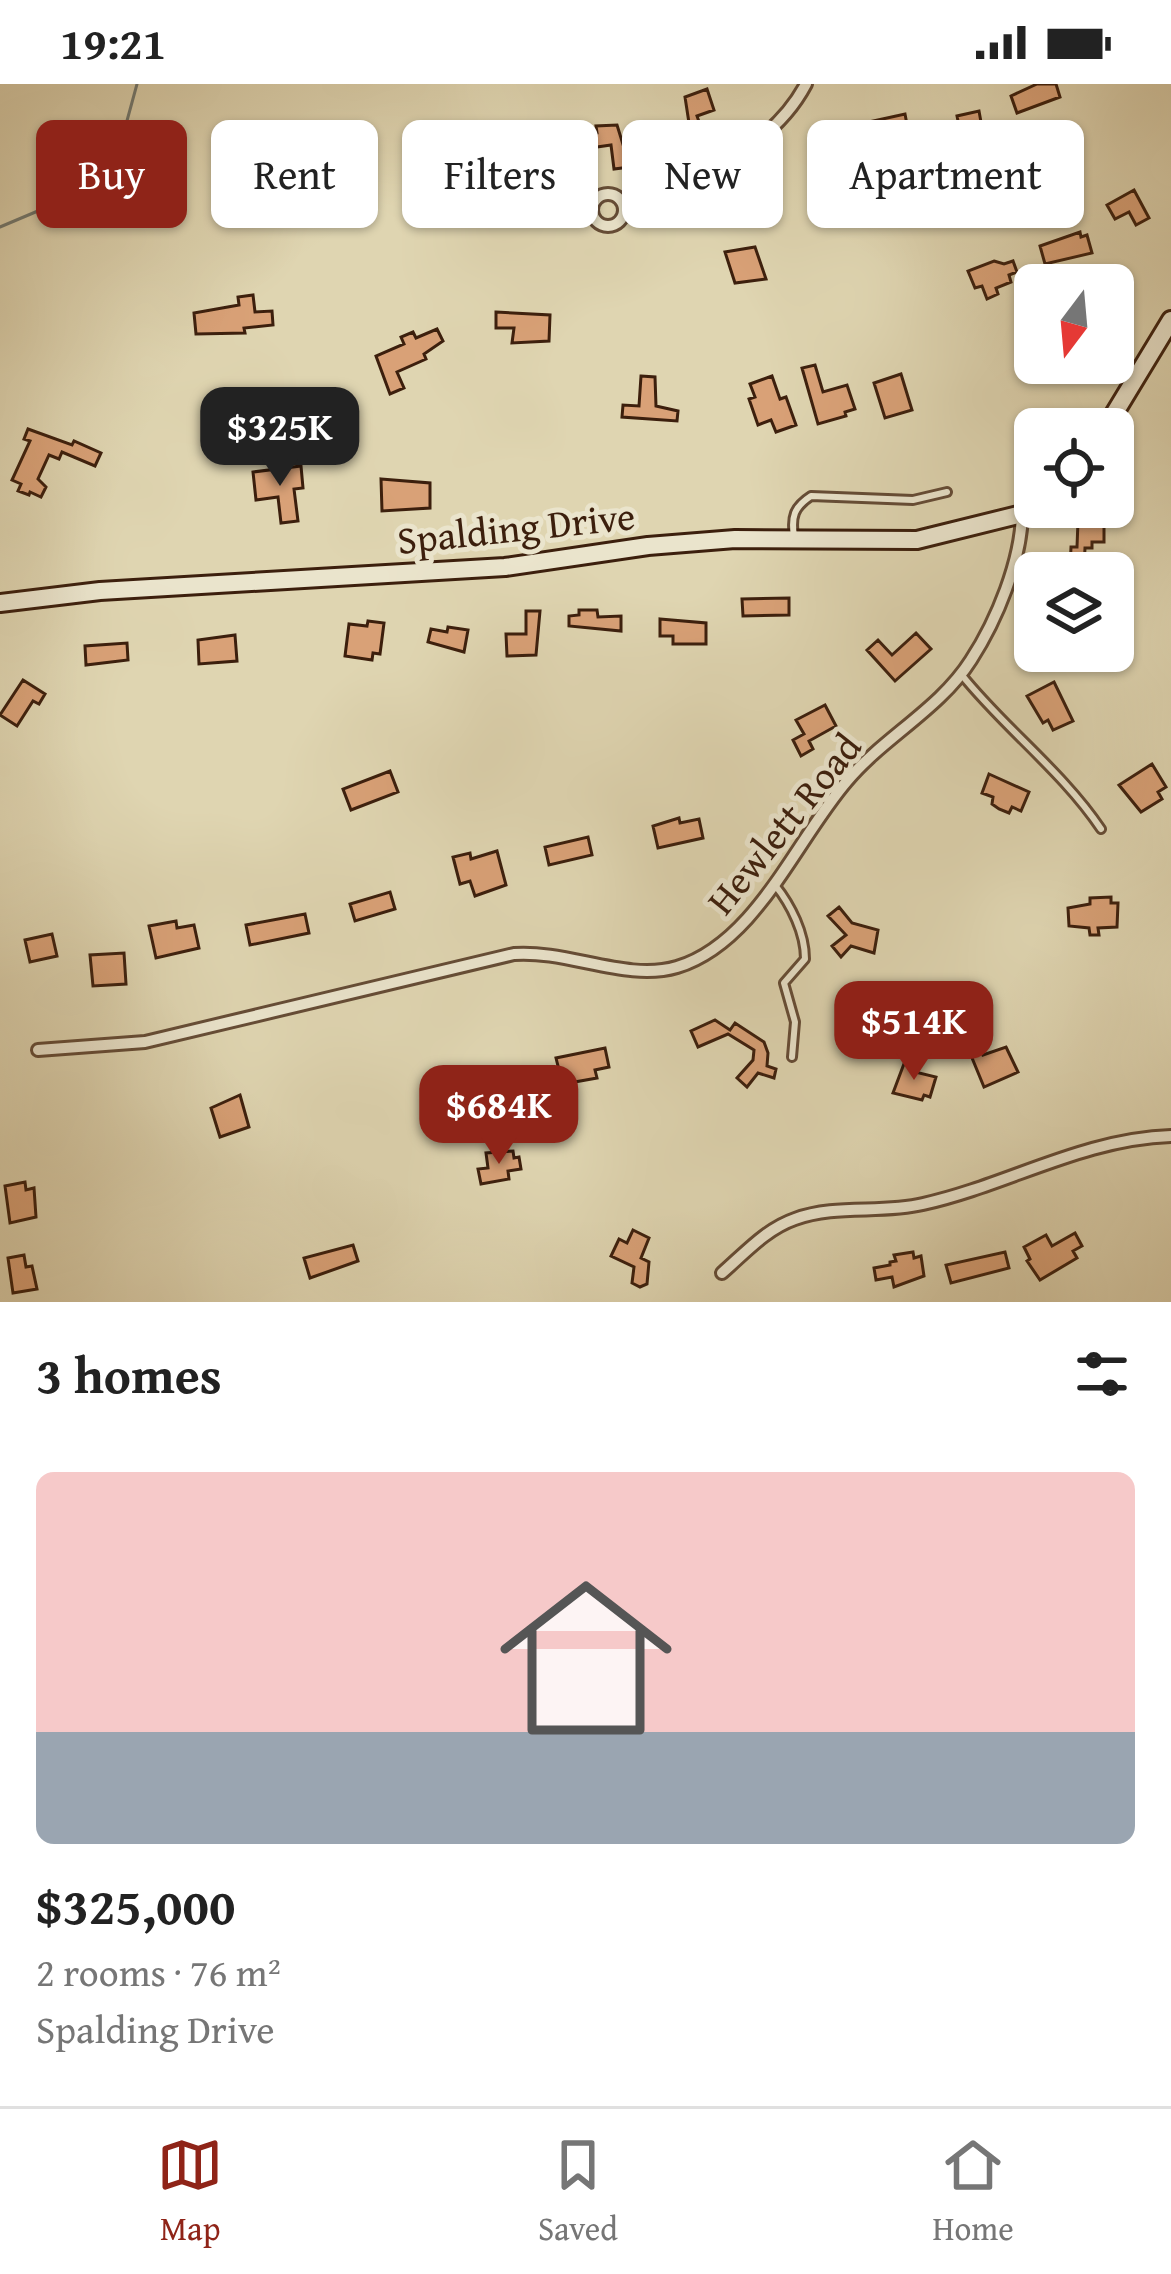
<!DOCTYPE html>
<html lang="en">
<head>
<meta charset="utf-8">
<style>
	:root { --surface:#fff; --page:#f2f2f2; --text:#222; --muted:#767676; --line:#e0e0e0; --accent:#8f2418 }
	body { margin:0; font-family:"Gentium Book Plus",serif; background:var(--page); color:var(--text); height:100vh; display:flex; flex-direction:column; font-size:45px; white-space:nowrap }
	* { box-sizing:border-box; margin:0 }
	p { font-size:39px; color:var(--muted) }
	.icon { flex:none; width:66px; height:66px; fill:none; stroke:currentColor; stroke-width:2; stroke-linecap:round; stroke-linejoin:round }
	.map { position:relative; height:1218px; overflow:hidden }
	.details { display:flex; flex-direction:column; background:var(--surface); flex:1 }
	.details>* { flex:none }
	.banner { position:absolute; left:36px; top:36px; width:1101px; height:108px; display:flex; gap:24px }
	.needle { width:78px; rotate:196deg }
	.tools { position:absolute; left:1014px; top:180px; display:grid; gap:24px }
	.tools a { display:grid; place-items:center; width:120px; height:120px; border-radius:18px; background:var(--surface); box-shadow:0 3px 9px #0004; font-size:60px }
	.price { position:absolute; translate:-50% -102px; padding:0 27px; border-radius:24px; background:var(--accent); color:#fff; font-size:39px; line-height:78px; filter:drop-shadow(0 3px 6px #0008) }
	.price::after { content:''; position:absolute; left:50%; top:72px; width:36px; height:27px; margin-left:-18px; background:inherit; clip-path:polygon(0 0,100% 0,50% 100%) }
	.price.on { background:#222; color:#fff }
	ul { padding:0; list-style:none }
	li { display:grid; align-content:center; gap:24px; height:636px; padding:0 36px }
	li+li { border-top:3px solid var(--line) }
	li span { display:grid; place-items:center; height:372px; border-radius:18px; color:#555 }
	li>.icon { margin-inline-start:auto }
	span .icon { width:216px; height:216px; fill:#fffc; stroke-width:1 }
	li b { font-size:51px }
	h2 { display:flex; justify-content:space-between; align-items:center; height:144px; padding:0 36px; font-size:51px }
	.pill { padding:0 42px; border-radius:18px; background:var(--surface); box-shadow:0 3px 9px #0004; font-size:42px; line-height:108px }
	.pill.on { background:var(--accent); color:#fff }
	.status { display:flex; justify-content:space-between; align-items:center; height:84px; padding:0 60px; background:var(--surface); direction:ltr }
	.status svg { height:33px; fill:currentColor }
	.tabs { display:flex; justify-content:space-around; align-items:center; height:168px; border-top:3px solid var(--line); background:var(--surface); font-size:33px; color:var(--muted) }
	.tabs a { display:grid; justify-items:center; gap:6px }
	.tabs .on { color:var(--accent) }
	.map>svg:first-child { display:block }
</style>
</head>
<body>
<div class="status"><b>19:21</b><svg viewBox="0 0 49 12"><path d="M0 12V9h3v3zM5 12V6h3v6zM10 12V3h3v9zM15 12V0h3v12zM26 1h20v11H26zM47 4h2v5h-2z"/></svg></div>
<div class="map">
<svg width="1171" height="1218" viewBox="0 0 1171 1218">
	<rect width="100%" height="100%" fill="#dfd5b1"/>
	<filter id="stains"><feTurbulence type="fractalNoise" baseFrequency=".00167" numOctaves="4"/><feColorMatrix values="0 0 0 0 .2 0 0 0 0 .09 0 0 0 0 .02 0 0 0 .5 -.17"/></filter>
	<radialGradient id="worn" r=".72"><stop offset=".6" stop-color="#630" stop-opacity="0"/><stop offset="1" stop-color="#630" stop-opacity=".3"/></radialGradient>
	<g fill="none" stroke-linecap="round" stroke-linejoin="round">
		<path stroke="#727a72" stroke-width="3" d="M 0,143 L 97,102 L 122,55 L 137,0"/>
	</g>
	<path fill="#d9a177" stroke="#3c1f0d" stroke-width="3" d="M 1037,0 L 1056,0 L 1060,13 L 1017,29 L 1011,12 Z
		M 707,5 L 714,26 L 697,32 L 703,49 L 690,54 L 685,40 L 689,39 L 685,13 Z
		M 979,27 L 986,66 L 973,68 L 971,56 L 962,57 L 957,32 Z
		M 905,30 L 908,46 L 872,54 L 869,38 Z
		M 617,41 L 630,83 L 614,85 L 611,61 L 590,64 L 589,50 L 597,49 L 596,42 Z
		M 498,83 L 509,88 L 500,123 L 511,127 L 507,138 L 495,134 L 485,126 L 487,122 L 479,119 L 491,89 L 495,90 Z
		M 1134,106 L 1149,134 L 1136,141 L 1129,128 L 1115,135 L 1107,121 Z
		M 849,109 L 851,119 L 868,117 L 870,130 L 841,139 L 840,131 L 829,133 L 826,112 Z
		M 1080,148 L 1081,153 L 1087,151 L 1092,169 L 1045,180 L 1040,162 Z
		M 755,163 L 766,195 L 735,199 L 725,168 Z
		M 994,177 L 1004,180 L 1013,177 L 1017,188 L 1009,191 L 1011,198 L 996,204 L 998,210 L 987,215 L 982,202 L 975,204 L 968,187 Z
		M 253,211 L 255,228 L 272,227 L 273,241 L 244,244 L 245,249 L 196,250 L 194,229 L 239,221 L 238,213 Z
		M 496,228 L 550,231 L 549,257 L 512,259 L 514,244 L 496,244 Z
		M 437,245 L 443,257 L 424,270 L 426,275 L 397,288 L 404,304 L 390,310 L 376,272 L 404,260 L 401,253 L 413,248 L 416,254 Z
		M 815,281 L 823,308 L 847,301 L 855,325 L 845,328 L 846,332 L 818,340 L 802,284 Z
		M 901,290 L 912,326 L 885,334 L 874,299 Z
		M 641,292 L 655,293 L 656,322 L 678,327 L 677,337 L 622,333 L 623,321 L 639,322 Z
		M 772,292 L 780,315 L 786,313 L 796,341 L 776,348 L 771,336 L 758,341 L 749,315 L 755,313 L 750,300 Z
		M 28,345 L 72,361 L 74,357 L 101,369 L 95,382 L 62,368 L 59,375 L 49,371 L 38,395 L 46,403 L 41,413 L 30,408 L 29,411 L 18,407 L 21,400 L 12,396 L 30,357 L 24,355 Z
		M 301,382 L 303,404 L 294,405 L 298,437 L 281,439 L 278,413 L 256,416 L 253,388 Z
		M 381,395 L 430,399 L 430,424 L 382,427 Z
		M 1078,437 L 1104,438 L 1104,458 L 1092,458 L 1092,464 L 1085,464 L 1084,485 L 1070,485 L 1071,463 L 1077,463 Z
		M 789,514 L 789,531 L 743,532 L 742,515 Z
		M 579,526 L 597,526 L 598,533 L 621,532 L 621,547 L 569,542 L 569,532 L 579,531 Z
		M 526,527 L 540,527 L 536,571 L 507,572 L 506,550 L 526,550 Z
		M 660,535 L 706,539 L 706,560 L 673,560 L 673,552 L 660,552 Z
		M 368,537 L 384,539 L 380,570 L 373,569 L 372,576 L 345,572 L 349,540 L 367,542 Z
		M 448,543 L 468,546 L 464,568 L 428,558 L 431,545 L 447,548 Z
		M 916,549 L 931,565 L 895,597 L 867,566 L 878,556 L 892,571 Z
		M 235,551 L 237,577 L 199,580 L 198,556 Z
		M 127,559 L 128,576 L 86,581 L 85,562 Z
		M 23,596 L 45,610 L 39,620 L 33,617 L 17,642 L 0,631 Z
		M 1054,598 L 1073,637 L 1053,646 L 1048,636 L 1043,639 L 1027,612 Z
		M 825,621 L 836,642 L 809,657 L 813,665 L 801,672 L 793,656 L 804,650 L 796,636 Z
		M 1152,680 L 1166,703 L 1158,708 L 1162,715 L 1141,728 L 1119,701 Z
		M 390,687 L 398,708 L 351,726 L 343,705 Z
		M 989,690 L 1029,708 L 1021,727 L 1012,723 L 1009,729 L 999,725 L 992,720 L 993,713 L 982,709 Z
		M 679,734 L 680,739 L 699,735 L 703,754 L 658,764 L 653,742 Z
		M 588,753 L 592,771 L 549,781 L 545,763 Z
		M 497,767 L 506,801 L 475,812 L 470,797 L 460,800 L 453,773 L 470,769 L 471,775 Z
		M 390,808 L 395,825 L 355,837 L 350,820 Z
		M 1111,813 L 1111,819 L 1118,819 L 1117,843 L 1098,844 L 1099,851 L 1090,851 L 1089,844 L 1069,842 L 1068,824 L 1090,820 L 1090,814 Z
		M 839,823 L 852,839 L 878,846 L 874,869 L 851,862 L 841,873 L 832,862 L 846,851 L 828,832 Z
		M 305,830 L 309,849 L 250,861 L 246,841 Z
		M 176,837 L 177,844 L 194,841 L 199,864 L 156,874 L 149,842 Z
		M 52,850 L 57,872 L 30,878 L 25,856 Z
		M 124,869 L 126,900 L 93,902 L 90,871 Z
		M 715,936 L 730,946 L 735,939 L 764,958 L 768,969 L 767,982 L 776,985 L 774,994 L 758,989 L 747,1003 L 737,994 L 753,976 L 754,966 L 728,950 L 698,963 L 691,947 Z
		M 1006,963 L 1018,988 L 984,1003 L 970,969 L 981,964 L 983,971 Z
		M 605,964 L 609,983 L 595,986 L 597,994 L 569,999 L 567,993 L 561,994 L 556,974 Z
		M 905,977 L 918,981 L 915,988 L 936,993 L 930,1013 L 924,1011 L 922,1016 L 893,1009 Z
		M 240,1011 L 249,1043 L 220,1053 L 211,1024 Z
		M 513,1067 L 514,1074 L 519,1073 L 521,1085 L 508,1087 L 509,1095 L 481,1100 L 478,1085 L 488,1084 L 486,1069 Z
		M 25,1098 L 26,1106 L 34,1104 L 36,1133 L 10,1139 L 5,1102 Z
		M 633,1146 L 649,1154 L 641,1174 L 649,1178 L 647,1200 L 640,1203 L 632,1199 L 634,1183 L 611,1172 L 619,1155 L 627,1159 Z
		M 1075,1149 L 1082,1162 L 1073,1167 L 1077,1174 L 1040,1196 L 1027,1177 L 1030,1175 L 1024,1163 L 1046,1151 L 1052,1162 Z
		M 353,1161 L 358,1177 L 310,1194 L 304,1174 Z
		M 913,1168 L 914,1174 L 921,1172 L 924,1192 L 894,1203 L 892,1193 L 876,1196 L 874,1184 L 890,1181 L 890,1178 L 896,1177 L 894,1171 Z
		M 1005,1168 L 1009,1184 L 951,1199 L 946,1181 Z
		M 24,1171 L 26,1183 L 32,1182 L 37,1205 L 13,1209 L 8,1174 Z"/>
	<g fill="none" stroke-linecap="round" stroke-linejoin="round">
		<defs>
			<path id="lane" d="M 794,452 C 791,433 794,423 811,412 L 913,416 L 947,408
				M 961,590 C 1004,644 1062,687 1101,745
				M 775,801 C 791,821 805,849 805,875 L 784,899 L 795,938 L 792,973"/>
			<path id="street" d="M592 126a16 16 0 1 1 32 0a16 16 0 1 1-32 0Z
				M 624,123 C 693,92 769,70 806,0
				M 38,966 L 145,958 L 514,870 C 568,866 627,898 677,883 C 756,859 796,756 847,697 C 884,653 940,625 971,576 C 997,536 1021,477 1022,430
				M 722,1189 C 745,1169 766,1145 795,1135 C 836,1120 881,1130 923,1120 C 1008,1101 1082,1055 1171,1052"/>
			<path id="secondary" d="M 1105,345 L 1171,236
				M 0,519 L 100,507 L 505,483 L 648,462 L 735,455 L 917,456 L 1022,430 L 1035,421"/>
		</defs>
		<use href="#lane" stroke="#654c36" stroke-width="12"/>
		<use href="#street" stroke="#654c36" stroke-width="16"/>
		<use href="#secondary" stroke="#3c1f0d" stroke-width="22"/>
		<use href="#lane" stroke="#eae4cc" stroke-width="6"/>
		<use href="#street" stroke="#eae4cc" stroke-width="10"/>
		<use href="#secondary" stroke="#eae4cc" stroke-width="16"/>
	</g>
	<g text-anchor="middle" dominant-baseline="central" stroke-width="10" stroke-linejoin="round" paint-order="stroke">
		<g font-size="39" fill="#3c1f0d" stroke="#eae4cc">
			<text transform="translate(516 443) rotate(-6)">Spalding Drive</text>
			<text transform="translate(783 739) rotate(-51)">Hewlett Road</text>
		</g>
	</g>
	<rect width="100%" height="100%" filter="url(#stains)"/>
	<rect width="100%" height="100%" fill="url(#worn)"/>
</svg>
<div class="tools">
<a><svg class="needle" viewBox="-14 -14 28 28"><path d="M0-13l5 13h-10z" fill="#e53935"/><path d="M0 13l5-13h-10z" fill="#767676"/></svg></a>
<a><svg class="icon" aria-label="locate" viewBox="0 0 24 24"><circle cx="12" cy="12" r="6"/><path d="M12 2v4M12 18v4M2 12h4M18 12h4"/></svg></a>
<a><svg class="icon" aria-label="layers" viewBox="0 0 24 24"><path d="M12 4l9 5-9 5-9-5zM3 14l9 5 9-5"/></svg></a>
</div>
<b class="price on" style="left:280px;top:405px">$325K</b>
<b class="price" style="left:914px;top:999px">$514K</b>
<b class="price" style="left:499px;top:1083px">$684K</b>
<div class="banner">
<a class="pill on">Buy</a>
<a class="pill">Rent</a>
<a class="pill">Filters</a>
<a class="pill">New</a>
<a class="pill">Apartment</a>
</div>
</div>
<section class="details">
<h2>3 homes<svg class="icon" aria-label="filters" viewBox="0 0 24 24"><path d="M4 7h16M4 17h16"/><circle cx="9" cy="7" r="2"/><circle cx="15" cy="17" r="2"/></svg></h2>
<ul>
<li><span style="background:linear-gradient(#f6c9c9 70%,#9aa5b1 0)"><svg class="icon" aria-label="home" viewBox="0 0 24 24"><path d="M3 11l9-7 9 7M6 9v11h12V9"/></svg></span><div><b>$325,000</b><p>2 rooms · 76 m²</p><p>Spalding Drive</p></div></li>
</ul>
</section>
<nav class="tabs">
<a class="on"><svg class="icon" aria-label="map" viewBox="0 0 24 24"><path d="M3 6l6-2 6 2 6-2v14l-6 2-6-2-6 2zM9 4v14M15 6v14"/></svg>Map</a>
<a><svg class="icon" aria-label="saved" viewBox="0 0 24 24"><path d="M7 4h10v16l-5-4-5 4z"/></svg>Saved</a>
<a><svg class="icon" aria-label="home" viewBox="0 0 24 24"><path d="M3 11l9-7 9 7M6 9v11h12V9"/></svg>Home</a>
</nav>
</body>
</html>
